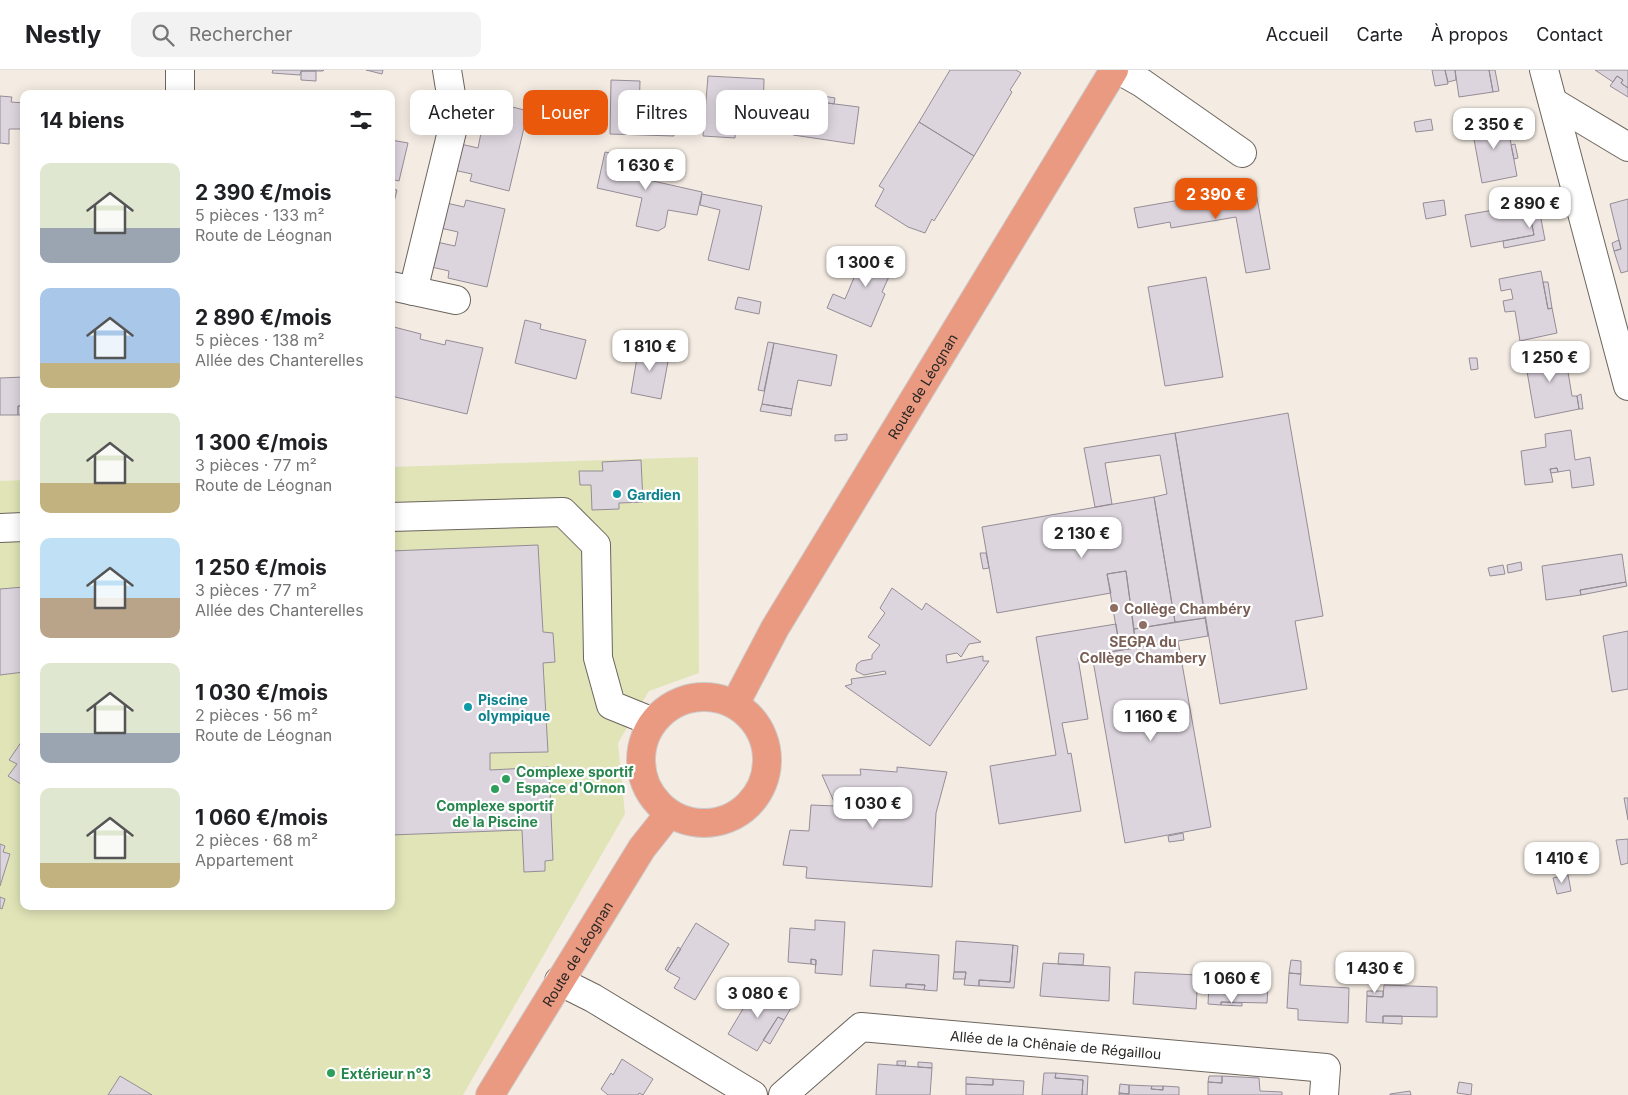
<!DOCTYPE html>
<html lang="fr">
<head>
<meta charset="utf-8">
<style>
	:root { --surface:#fff; --page:#f2f2f2; --text:#202124; --muted:#757577; --line:#e0e0e0; --accent:#ea580c }
	body { margin:0; font-family:Inter,sans-serif; background:var(--page); color:var(--text); height:100vh; display:flex; flex-direction:column; font-size:19px; white-space:nowrap }
	* { box-sizing:border-box; margin:0 }
	p { font-size:16px; color:var(--muted) }
	.icon { flex:none; width:28px; height:28px; fill:none; stroke:currentColor; stroke-width:2; stroke-linecap:round; stroke-linejoin:round }
	.map { position:relative; flex:1; overflow:hidden }
	.details { position:absolute; left:20px; top:20px; width:375px; height:820px; display:flex; flex-direction:column; background:var(--surface); border-radius:10px; box-shadow:0 2px 12px #0003 }
	.details>* { flex:none }
	.top-card { position:absolute; left:410px; top:20px; width:475px; height:45px; display:flex; gap:10px }
	.price { position:absolute; translate:-50% -42px; padding:0 11px; border-radius:10px; background:#fff; color:#222; font-size:16px; line-height:32px; filter:drop-shadow(0 1px 2px #0008) }
	.price::after { content:''; position:absolute; left:50%; top:30px; width:15px; height:11px; margin-left:-8px; background:inherit; clip-path:polygon(0 0,100% 0,50% 100%) }
	.price.on { background:var(--accent); color:#fff }
	ul { padding:0; list-style:none }
	li { display:flex; align-items:center; gap:15px; height:125px; padding:0 20px }
	li span { display:grid; place-items:center; flex:none; width:140px; height:100px; border-radius:10px; color:#555 }
	li>.icon { margin-inline-start:auto }
	span .icon { width:60px; height:60px; fill:#fffc; stroke-width:1 }
	li b { font-size:21px }
	h2 { display:flex; justify-content:space-between; align-items:center; height:60px; padding:0 20px; font-size:21px }
	.tag { padding:0 18px; border-radius:10px; background:var(--surface); box-shadow:0 2px 12px #0003; font-size:18px; line-height:45px }
	.tag.on { background:var(--accent); color:#fff }
	header { display:flex; align-items:center; gap:30px; box-sizing:border-box; height:70px; padding:0 25px; background:var(--surface); border-bottom:1px solid var(--line) }
	header strong { font-size:24px }
	nav { display:flex; gap:28px; margin-inline-start:auto; font-size:18px }
	.search { width:350px; height:45px; background:var(--page); display:flex; align-items:center; gap:12px; box-sizing:border-box; padding:0 18px; border-radius:10px; color:var(--muted); font-size:19px }
	.map>svg:first-child { display:block }
</style>
</head>
<body>
<header>
<strong>Nestly</strong>
<div class="search"><svg class="icon" aria-label="search" viewBox="0 0 24 24"><circle cx="10" cy="10" r="6"/><path d="M15 15l6 6"/></svg>Rechercher</div>
<nav><a>Accueil</a><a>Carte</a><a>À propos</a><a>Contact</a></nav>
</header>
<div class="map">
<svg width="1628" height="1025" viewBox="0 0 1628 1025">
	<rect width="100%" height="100%" fill="#f4ece3"/>
	<path fill="#e0e4b7" d="M 698,387 L 699,603 L 649,621 L 618,673 L 625,744 L 463,1025 L 0,1025 L 0,411 L 24,410 L 24,836 L 391,836 L 391,397 Z"/>
	<path fill="#ddd5de" stroke="#958d96" d="M 273,0 L 324,0 L 323,1 L 301,1 L 300,5 L 272,3 Z
		M 366,0 L 383,0 L 382,4 Z
		M 950,0 L 1016,0 L 1021,3 L 1010,20 L 1012,22 L 974,86 L 919,52 Z
		M 1432,0 L 1445,0 L 1448,14 L 1435,16 Z
		M 1445,0 L 1455,0 L 1456,10 L 1448,12 Z
		M 1455,0 L 1489,0 L 1493,22 L 1459,27 Z
		M 1489,0 L 1495,0 L 1499,21 L 1493,22 Z
		M 1595,0 L 1628,0 L 1628,18 L 1621,13 L 1623,10 L 1617,6 L 1613,12 Z
		M 301,1 L 316,1 L 316,11 L 301,10 Z
		M 708,6 L 764,9 L 763,47 L 737,44 L 735,68 L 703,66 Z
		M 1617,6 L 1623,10 L 1621,13 L 1628,18 L 1628,27 L 1610,16 Z
		M 611,10 L 640,11 L 639,45 L 674,47 L 674,66 L 610,64 Z
		M 799,22 L 812,25 L 811,31 L 859,37 L 854,74 L 793,65 Z
		M 0,26 L 12,27 L 11,32 L 24,33 L 24,59 L 9,59 L 9,74 L 0,73 Z
		M 823,26 L 835,28 L 834,34 L 823,32 Z
		M 489,31 L 528,41 L 509,121 L 470,111 L 472,104 L 449,99 L 456,73 L 478,78 L 481,63 L 459,58 L 465,34 L 487,39 Z
		M 1511,46 L 1513,58 L 1508,59 L 1506,47 Z
		M 1506,47 L 1517,106 L 1482,113 L 1471,53 Z
		M 1431,49 L 1433,60 L 1416,62 L 1414,52 Z
		M 919,52 L 974,86 L 934,151 L 932,149 L 925,163 L 908,157 L 875,136 L 884,119 L 879,116 Z
		M 391,70 L 408,73 L 399,111 L 391,109 Z
		M 1515,74 L 1518,88 L 1514,89 L 1511,75 Z
		M 605,82 L 648,91 L 644,109 L 702,122 L 697,145 L 668,140 L 665,157 L 658,161 L 636,156 L 642,128 L 597,118 Z
		M 1255,117 L 1270,199 L 1246,203 L 1236,147 L 1171,158 L 1170,152 L 1138,158 L 1134,138 Z
		M 391,119 L 397,120 L 391,144 Z
		M 1532,119 L 1535,134 L 1528,135 L 1534,165 L 1471,177 L 1465,145 L 1505,138 L 1503,125 Z
		M 702,124 L 762,136 L 749,200 L 708,190 L 720,140 L 700,135 Z
		M 1628,129 L 1628,201 L 1621,203 L 1614,181 L 1621,179 L 1610,134 Z
		M 466,130 L 505,139 L 487,217 L 448,208 L 449,201 L 427,196 L 432,171 L 455,176 L 458,162 L 436,157 L 442,132 L 464,137 Z
		M 1444,130 L 1446,145 L 1426,149 L 1423,133 Z
		M 1538,133 L 1545,170 L 1504,178 L 1503,171 L 1534,165 L 1528,135 Z
		M 1619,170 L 1621,179 L 1614,181 L 1612,173 Z
		M 867,177 L 897,189 L 882,222 L 885,224 L 871,257 L 827,238 L 833,224 L 845,229 Z
		M 1541,201 L 1548,239 L 1552,238 L 1557,263 L 1520,271 L 1515,241 L 1505,242 L 1503,231 L 1513,229 L 1511,219 L 1501,221 L 1499,209 Z
		M 1206,207 L 1223,307 L 1165,316 L 1148,217 Z
		M 1543,212 L 1548,212 L 1552,238 L 1548,239 Z
		M 738,227 L 761,232 L 759,244 L 735,239 Z
		M 525,250 L 541,254 L 540,259 L 586,270 L 576,309 L 515,293 Z
		M 394,257 L 421,264 L 420,269 L 445,275 L 446,270 L 483,278 L 467,344 L 391,326 L 391,263 L 393,263 Z
		M 768,272 L 774,273 L 764,321 L 758,320 Z
		M 774,273 L 837,285 L 831,316 L 798,310 L 792,339 L 762,334 Z
		M 639,276 L 670,281 L 661,329 L 631,323 Z
		M 1564,278 L 1572,326 L 1577,326 L 1579,339 L 1535,348 L 1524,284 Z
		M 1469,288 L 1477,288 L 1478,299 L 1471,300 Z
		M 24,307 L 24,336 L 18,336 L 18,345 L 0,345 L 0,308 Z
		M 1581,324 L 1583,339 L 1579,339 L 1577,326 Z
		M 762,334 L 792,339 L 791,346 L 760,341 Z
		M 18,336 L 24,336 L 24,345 L 18,345 Z
		M 1288,343 L 1323,546 L 1295,551 L 1307,619 L 1220,634 L 1175,363 Z
		M 1571,360 L 1575,390 L 1590,387 L 1594,415 L 1572,418 L 1570,400 L 1558,402 L 1557,398 L 1550,399 L 1553,412 L 1525,415 L 1521,381 L 1546,377 L 1545,364 Z
		M 1175,363 L 1205,548 L 1175,552 L 1154,427 L 1167,424 L 1160,385 L 1105,393 L 1112,434 L 1095,437 L 1084,378 Z
		M 847,364 L 847,370 L 835,371 L 835,365 Z
		M 641,390 L 643,432 L 619,433 L 619,439 L 592,440 L 591,415 L 580,415 L 579,401 L 603,401 L 602,392 Z
		M 1557,398 L 1558,402 L 1551,403 L 1550,399 Z
		M 1154,427 L 1175,552 L 1134,559 L 1126,501 L 1107,504 L 1111,523 L 997,543 L 982,457 Z
		M 538,475 L 543,562 L 553,563 L 555,592 L 543,593 L 548,682 L 490,683 L 490,700 L 549,697 L 553,790 L 545,791 L 545,801 L 524,802 L 522,760 L 391,765 L 391,481 Z
		M 980,483 L 986,483 L 989,498 L 983,499 Z
		M 1622,484 L 1626,512 L 1580,520 L 1581,525 L 1546,530 L 1542,496 Z
		M 1521,492 L 1522,500 L 1508,503 L 1507,495 Z
		M 1503,495 L 1505,504 L 1490,506 L 1488,498 Z
		M 1126,501 L 1136,578 L 1120,580 L 1107,504 Z
		M 1626,512 L 1627,516 L 1581,525 L 1580,520 Z
		M 24,517 L 24,602 L 0,605 L 0,519 Z
		M 892,518 L 922,540 L 926,533 L 981,572 L 969,574 L 961,587 L 957,583 L 946,585 L 947,593 L 983,586 L 983,591 L 989,591 L 930,676 L 845,616 L 852,614 L 851,609 L 886,604 L 885,601 L 864,605 L 856,601 L 856,598 L 857,594 L 861,591 L 872,589 L 872,585 L 880,575 L 868,567 L 885,543 L 880,538 Z
		M 1205,548 L 1208,566 L 1136,578 L 1134,559 Z
		M 1116,554 L 1120,580 L 1078,588 L 1088,649 L 1062,653 L 1068,684 L 1071,683 L 1081,741 L 999,754 L 990,696 L 1056,685 L 1036,567 Z
		M 1628,561 L 1628,619 L 1612,622 L 1603,566 Z
		M 1178,571 L 1211,757 L 1125,773 L 1092,585 Z
		M 24,668 L 24,716 L 8,706 L 17,694 L 9,690 Z
		M 897,697 L 947,702 L 936,743 L 932,817 L 806,808 L 807,797 L 783,795 L 790,760 L 809,761 L 811,735 L 836,736 L 822,705 L 861,705 L 860,699 L 897,702 Z
		M 1624,728 L 1628,728 L 1628,750 Z
		M 1183,763 L 1184,770 L 1169,772 L 1168,766 Z
		M 1628,769 L 1628,793 L 1621,795 L 1616,770 Z
		M 0,774 L 5,776 L 3,782 L 10,784 L 0,816 Z
		M 1568,805 L 1571,821 L 1557,824 L 1553,808 Z
		M 0,827 L 5,829 L 2,839 L 0,838 Z
		M 815,850 L 845,852 L 842,905 L 815,903 L 816,890 L 811,889 L 811,894 L 788,892 L 790,858 L 815,860 Z
		M 696,853 L 729,874 L 695,930 L 674,918 L 680,908 L 667,901 Z
		M 956,871 L 1013,875 L 1010,912 L 979,910 L 979,916 L 964,915 L 966,902 L 954,902 Z
		M 1013,875 L 1018,876 L 1014,918 L 979,916 L 979,910 L 1010,912 Z
		M 678,877 L 681,879 L 667,901 L 665,899 Z
		M 873,880 L 939,885 L 937,921 L 924,920 L 925,915 L 906,914 L 906,918 L 870,916 Z
		M 1059,883 L 1084,884 L 1083,895 L 1058,894 Z
		M 811,889 L 816,890 L 816,895 L 811,894 Z
		M 1291,890 L 1301,891 L 1301,904 L 1289,903 Z
		M 1043,893 L 1110,897 L 1109,931 L 1040,926 Z
		M 1210,895 L 1269,900 L 1267,933 L 1221,932 L 1221,935 L 1208,934 Z
		M 954,902 L 966,902 L 965,909 L 953,909 Z
		M 1135,902 L 1198,905 L 1196,939 L 1133,934 Z
		M 1289,903 L 1301,904 L 1300,915 L 1349,918 L 1348,953 L 1298,950 L 1298,939 L 1287,938 Z
		M 906,914 L 925,915 L 924,920 L 906,918 Z
		M 1384,915 L 1437,917 L 1437,947 L 1383,946 L 1383,953 L 1366,952 L 1367,926 L 1383,927 Z
		M 756,917 L 791,938 L 784,950 L 778,947 L 757,981 L 728,964 Z
		M 1367,921 L 1383,921 L 1383,927 L 1367,926 Z
		M 1221,932 L 1242,933 L 1242,936 L 1221,935 Z
		M 1383,946 L 1402,946 L 1402,954 L 1383,953 Z
		M 778,947 L 784,950 L 770,974 L 763,970 Z
		M 622,989 L 653,1009 L 643,1025 L 639,1023 L 638,1025 L 608,1025 L 601,1019 L 611,1003 L 613,1005 Z
		M 897,991 L 906,991 L 905,996 L 897,995 Z
		M 918,992 L 932,993 L 932,998 L 918,997 Z
		M 878,994 L 932,998 L 930,1025 L 876,1025 Z
		M 1044,1003 L 1056,1003 L 1055,1008 L 1083,1010 L 1082,1025 L 1042,1025 Z
		M 1056,1003 L 1088,1006 L 1087,1025 L 1082,1025 L 1083,1010 L 1055,1008 Z
		M 120,1006 L 152,1025 L 108,1025 Z
		M 1209,1006 L 1222,1006 L 1222,1013 L 1208,1012 Z
		M 1222,1006 L 1259,1008 L 1260,1021 L 1282,1022 L 1282,1025 L 1208,1025 L 1208,1012 L 1222,1013 Z
		M 966,1007 L 993,1009 L 993,1015 L 966,1014 Z
		M 993,1009 L 1024,1011 L 1023,1025 L 966,1025 L 966,1014 L 993,1015 Z
		M 1459,1012 L 1472,1014 L 1471,1025 L 1457,1023 Z
		M 1120,1014 L 1129,1015 L 1129,1024 L 1119,1023 Z
		M 1129,1015 L 1152,1016 L 1151,1019 L 1163,1020 L 1163,1016 L 1179,1017 L 1179,1025 L 1119,1025 L 1119,1023 L 1129,1024 Z
		M 1152,1016 L 1163,1016 L 1163,1020 L 1151,1019 Z
		M 1410,1021 L 1411,1025 L 1390,1025 L 1390,1024 Z"/>
	<g fill="none" stroke-linecap="round" stroke-linejoin="round">
		<defs>
			<g id="minor">
				<path d="M 180,0 L 180,24"/>
				<path d="M 1119,0 L 1142,13 L 1242,83"/>
				<path d="M 1544,0 L 1628,316"/>
				<path d="M 1553,32 L 1628,77"/>
				<path d="M 391,216 L 456,230"/>
				<path d="M 413,221 L 455,49 L 447,0"/>
				<path d="M 391,447 L 563,442 L 596,475 L 598,588 L 611,635 L 653,652"/>
				<path d="M 0,458 L 24,457"/>
				<path d="M 559,911 L 593,928 L 753,1025"/>
				<path id="s1" d="M 783,1025 L 861,957 L 1326,998 L 1324,1025"/>
			</g>
			<g id="major">
				<circle cx="704" cy="690" r="63"/>
				<path id="s2" d="M 735,634 L 775,558 L 1114,0"/>
				<path id="s3" d="M 490,1025 L 642,778 L 669,744"/>
			</g>
		</defs>
		<use href="#minor" stroke="#6c655d" stroke-width="30"/>
		<use href="#major" stroke="#cccbca" stroke-width="30"/>
		<use href="#minor" stroke="#fff" stroke-width="28"/>
		<use href="#major" stroke="#eb9a82" stroke-width="28"/>
	</g>
	<g fill="#0f9aa8" stroke="#fff" stroke-width="2">
		<circle cx="617" cy="424" r="5"/>
		<circle cx="468" cy="637" r="5"/>
	</g>
	<g fill="#8d6e63" stroke="#fff" stroke-width="2">
		<circle cx="1114" cy="538" r="5"/>
		<circle cx="1143" cy="555" r="5"/>
	</g>
	<g fill="#2e9e5b" stroke="#fff" stroke-width="2">
		<circle cx="506" cy="709" r="5"/>
		<circle cx="495" cy="719" r="5"/>
		<circle cx="331" cy="1003" r="5"/>
	</g>
	<g text-anchor="middle" dominant-baseline="central" stroke-width="4.5" stroke-linejoin="round" paint-order="stroke">
		<g font-size="14" fill="#2a2724" stroke="#fff">
			<text stroke="none"><textPath href="#s2" startOffset="369">Route de Léognan</textPath></text>
			<text stroke="none"><textPath href="#s3" startOffset="166">Route de Léognan</textPath></text>
			<text stroke="none"><textPath href="#s1" startOffset="299">Allée de la Chênaie de Régaillou</textPath></text>
		</g>
		<g font-size="14" font-weight="bold" fill="#0d838f" stroke="#fff" text-anchor="start">
			<text x="627" y="424">Gardien</text>
			<text x="478" y="629">Piscine<tspan x="478" dy="16">olympique</tspan></text>
		</g>
		<g font-size="14" font-weight="bold" fill="#785e54" stroke="#fff" text-anchor="start">
			<text x="1124" y="538">Collège Chambéry</text>
			<text x="1143" y="571" text-anchor="middle">SEGPA du<tspan x="1143" dy="16">Collège Chambery</tspan></text>
		</g>
		<g font-size="14" font-weight="bold" fill="#27864d" stroke="#fff" text-anchor="start">
			<text x="516" y="701">Complexe sportif<tspan x="516" dy="16">Espace d'Ornon</tspan></text>
			<text x="495" y="735" text-anchor="middle">Complexe sportif<tspan x="495" dy="16">de la Piscine</tspan></text>
			<text x="341" y="1003">Extérieur n°3</text>
		</g>
	</g>
</svg>
<b class="price" style="left:1494px;top:80px">2 350 €</b>
<b class="price" style="left:646px;top:121px">1 630 €</b>
<b class="price on" style="left:1216px;top:150px">2 390 €</b>
<b class="price" style="left:1530px;top:159px">2 890 €</b>
<b class="price" style="left:866px;top:218px">1 300 €</b>
<b class="price" style="left:650px;top:302px">1 810 €</b>
<b class="price" style="left:1550px;top:313px">1 250 €</b>
<b class="price" style="left:1082px;top:489px">2 130 €</b>
<b class="price" style="left:1151px;top:672px">1 160 €</b>
<b class="price" style="left:873px;top:759px">1 030 €</b>
<b class="price" style="left:1562px;top:814px">1 410 €</b>
<b class="price" style="left:1375px;top:924px">1 430 €</b>
<b class="price" style="left:1232px;top:934px">1 060 €</b>
<b class="price" style="left:758px;top:949px">3 080 €</b>
<div class="top-card">
<a class="tag">Acheter</a>
<a class="tag on">Louer</a>
<a class="tag">Filtres</a>
<a class="tag">Nouveau</a>
</div>
<section class="details">
<h2>14 biens<svg class="icon" aria-label="filters" viewBox="0 0 24 24"><path d="M4 7h16M4 17h16"/><circle cx="9" cy="7" r="2"/><circle cx="15" cy="17" r="2"/></svg></h2>
<ul>
<li><span style="background:linear-gradient(#dfe7d0 65%,#9aa5b1 0)"><svg class="icon" aria-label="home" viewBox="0 0 24 24"><path d="M3 11l9-7 9 7M6 9v11h12V9"/></svg></span><div><b>2 390 €/mois</b><p>5 pièces · 133 m²</p><p>Route de Léognan</p></div></li>
<li><span style="background:linear-gradient(#a9c7e8 75%,#c2b280 0)"><svg class="icon" aria-label="home" viewBox="0 0 24 24"><path d="M3 11l9-7 9 7M6 9v11h12V9"/></svg></span><div><b>2 890 €/mois</b><p>5 pièces · 138 m²</p><p>Allée des Chanterelles</p></div></li>
<li><span style="background:linear-gradient(#dfe7d0 70%,#c2b280 0)"><svg class="icon" aria-label="home" viewBox="0 0 24 24"><path d="M3 11l9-7 9 7M6 9v11h12V9"/></svg></span><div><b>1 300 €/mois</b><p>3 pièces · 77 m²</p><p>Route de Léognan</p></div></li>
<li><span style="background:linear-gradient(#bfe0f5 60%,#b9a48a 0)"><svg class="icon" aria-label="home" viewBox="0 0 24 24"><path d="M3 11l9-7 9 7M6 9v11h12V9"/></svg></span><div><b>1 250 €/mois</b><p>3 pièces · 77 m²</p><p>Allée des Chanterelles</p></div></li>
<li><span style="background:linear-gradient(#dfe7d0 70%,#9aa5b1 0)"><svg class="icon" aria-label="home" viewBox="0 0 24 24"><path d="M3 11l9-7 9 7M6 9v11h12V9"/></svg></span><div><b>1 030 €/mois</b><p>2 pièces · 56 m²</p><p>Route de Léognan</p></div></li>
<li><span style="background:linear-gradient(#dfe7d0 75%,#c2b280 0)"><svg class="icon" aria-label="home" viewBox="0 0 24 24"><path d="M3 11l9-7 9 7M6 9v11h12V9"/></svg></span><div><b>1 060 €/mois</b><p>2 pièces · 68 m²</p><p>Appartement</p></div></li>
</ul>
</section>
</div>
</body>
</html>
